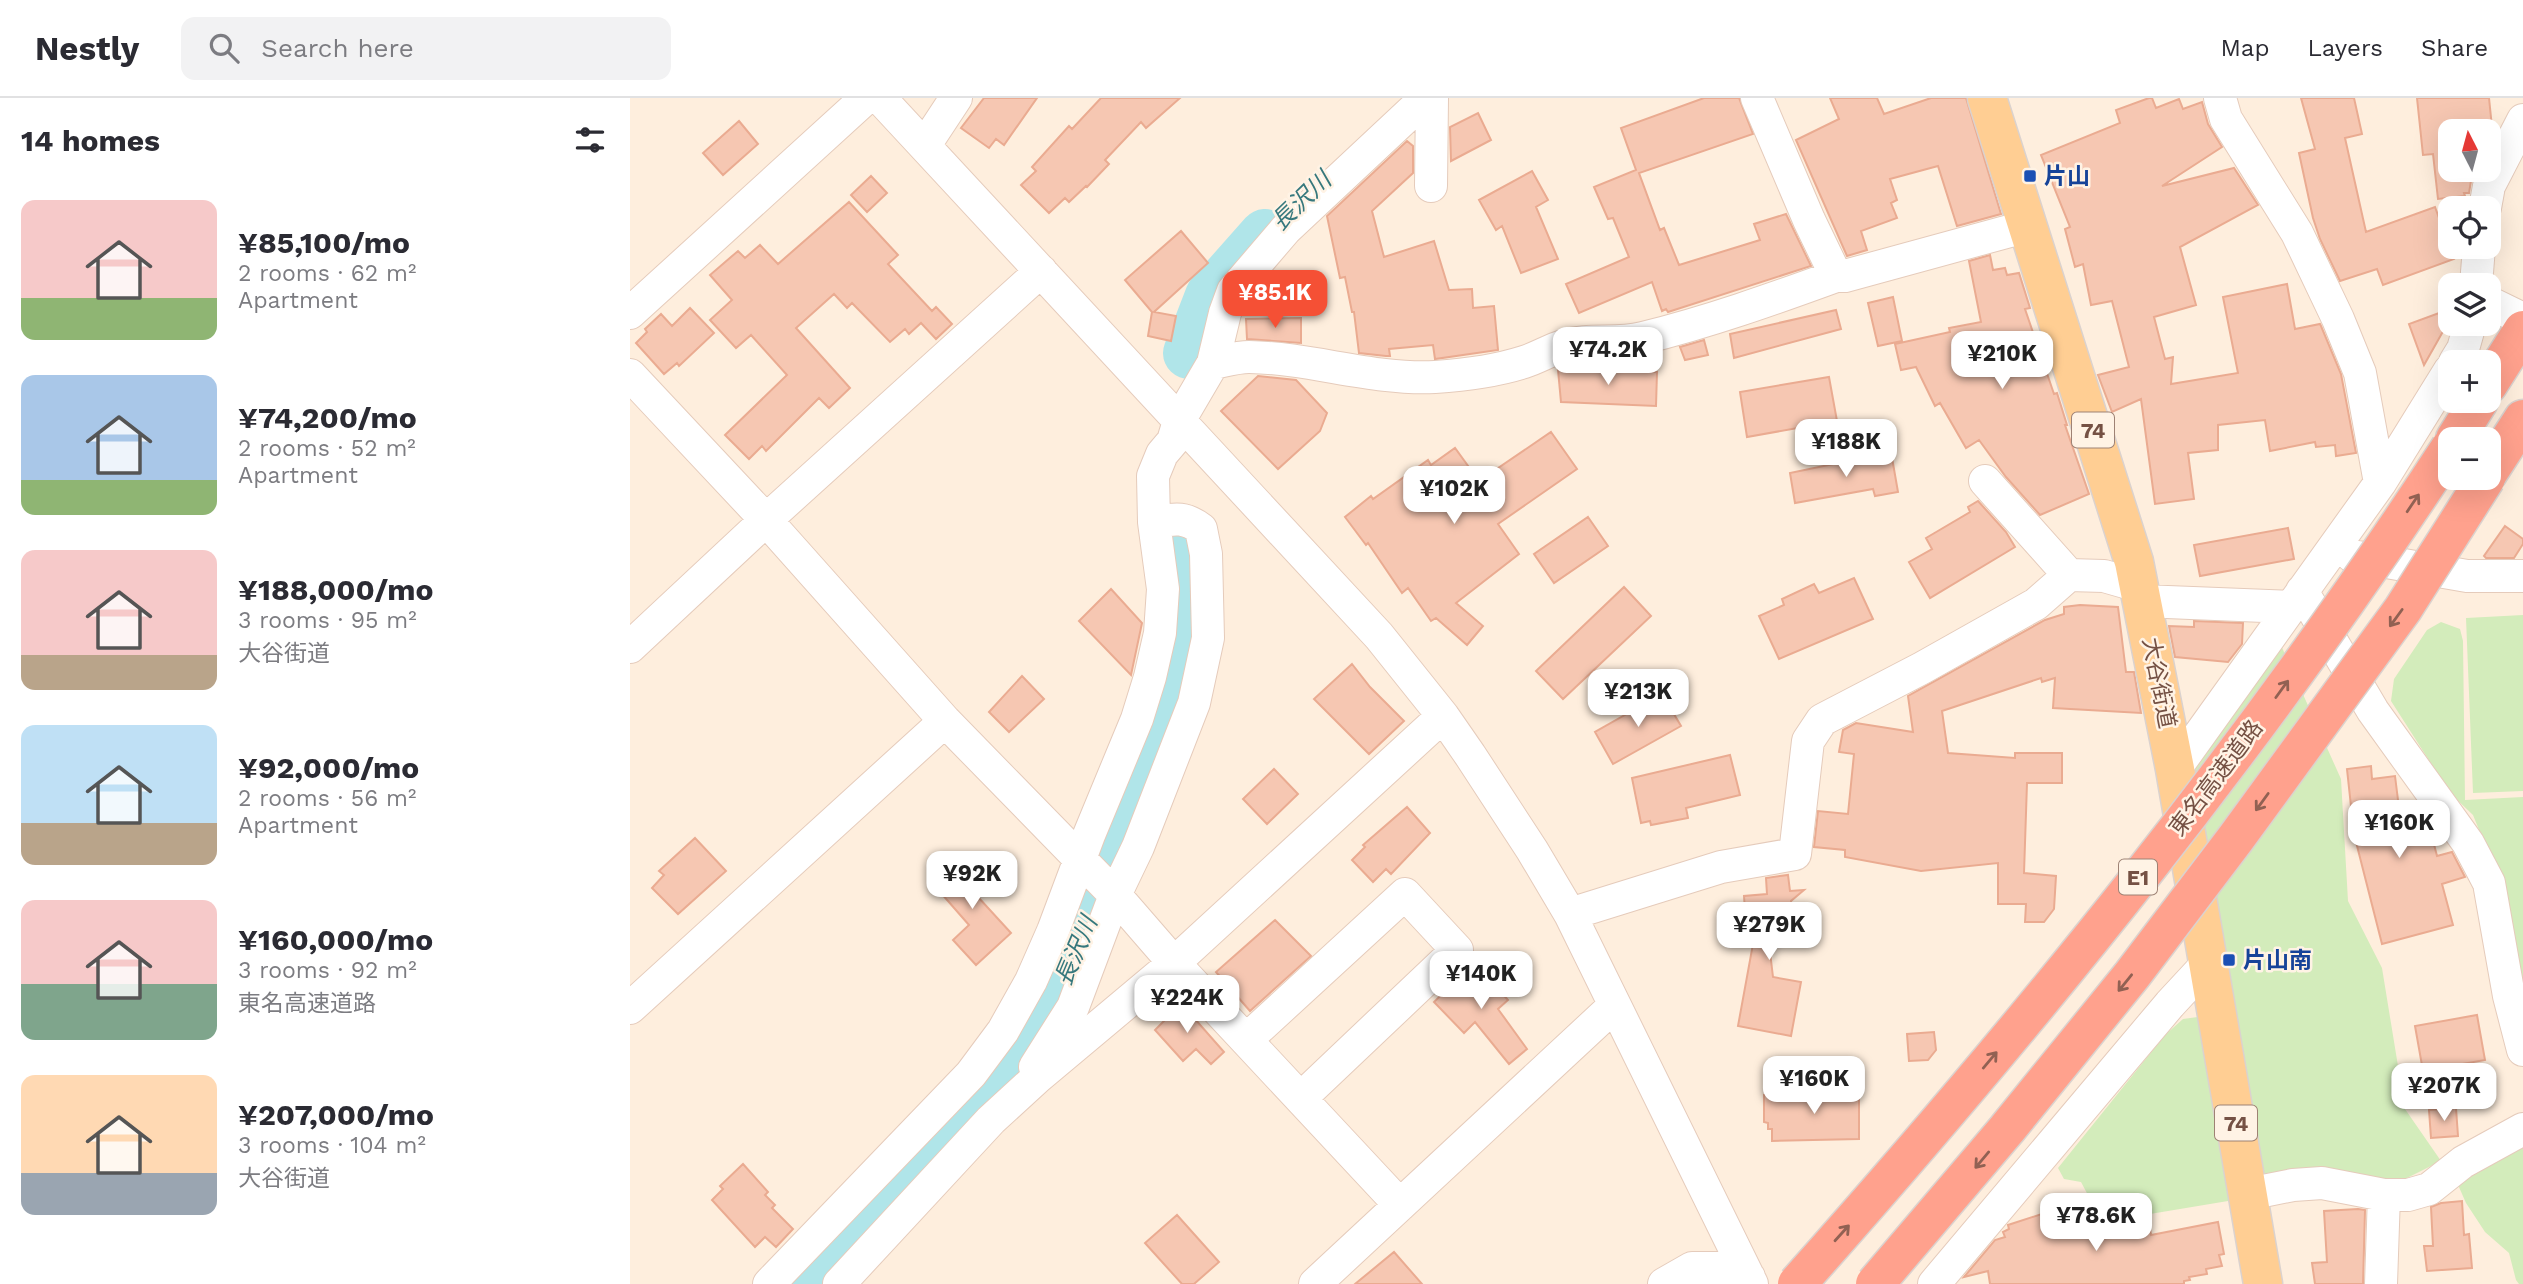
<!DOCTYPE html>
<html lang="en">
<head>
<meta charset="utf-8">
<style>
	:root { --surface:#fff; --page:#f2f2f3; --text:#2b2b33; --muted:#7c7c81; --line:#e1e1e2; --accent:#f55035 }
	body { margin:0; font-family:"Work Sans","Noto Sans JP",sans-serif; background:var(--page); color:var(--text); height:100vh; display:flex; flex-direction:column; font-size:26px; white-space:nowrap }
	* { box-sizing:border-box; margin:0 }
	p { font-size:23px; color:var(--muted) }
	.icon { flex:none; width:38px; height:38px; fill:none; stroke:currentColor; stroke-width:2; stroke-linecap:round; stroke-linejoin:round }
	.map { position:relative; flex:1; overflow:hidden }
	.panel { display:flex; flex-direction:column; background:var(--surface); width:630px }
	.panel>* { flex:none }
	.needle { width:46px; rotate:354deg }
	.fabs { position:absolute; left:1808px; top:21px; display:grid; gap:14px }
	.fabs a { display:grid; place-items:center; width:63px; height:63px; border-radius:14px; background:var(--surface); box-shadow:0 7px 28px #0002; font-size:35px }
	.price { position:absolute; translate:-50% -60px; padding:0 16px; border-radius:14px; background:#fff; color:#222; font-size:23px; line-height:46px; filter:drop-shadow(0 2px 4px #0008) }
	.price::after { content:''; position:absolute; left:50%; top:42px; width:21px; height:16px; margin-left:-10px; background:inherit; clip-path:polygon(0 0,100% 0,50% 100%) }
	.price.selected { background:var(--accent); color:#fff }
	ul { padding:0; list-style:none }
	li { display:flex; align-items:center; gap:21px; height:175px; padding:0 21px }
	li span { display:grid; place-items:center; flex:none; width:196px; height:140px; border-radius:14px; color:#555 }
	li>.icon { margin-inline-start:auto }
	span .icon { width:84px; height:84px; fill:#fffc; stroke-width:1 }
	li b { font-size:30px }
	h2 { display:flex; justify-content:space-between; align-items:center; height:84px; padding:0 21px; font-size:30px }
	header { display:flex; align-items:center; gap:42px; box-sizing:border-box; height:98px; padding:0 35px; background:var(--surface); border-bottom:2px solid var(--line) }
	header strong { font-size:33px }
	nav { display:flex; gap:38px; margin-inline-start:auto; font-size:24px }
	.search { width:490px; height:63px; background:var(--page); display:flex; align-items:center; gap:18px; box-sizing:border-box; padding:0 24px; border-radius:14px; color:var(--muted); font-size:26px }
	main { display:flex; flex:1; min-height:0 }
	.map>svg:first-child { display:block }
</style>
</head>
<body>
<header>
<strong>Nestly</strong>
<div class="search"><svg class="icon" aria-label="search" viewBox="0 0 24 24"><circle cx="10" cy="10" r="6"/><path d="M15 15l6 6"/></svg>Search here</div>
<nav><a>Map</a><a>Layers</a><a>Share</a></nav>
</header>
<main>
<section class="panel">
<h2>14 homes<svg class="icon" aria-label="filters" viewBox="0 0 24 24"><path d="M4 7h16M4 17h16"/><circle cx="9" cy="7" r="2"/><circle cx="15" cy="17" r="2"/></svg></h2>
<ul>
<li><span style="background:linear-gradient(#f6c9c9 70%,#8fb573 0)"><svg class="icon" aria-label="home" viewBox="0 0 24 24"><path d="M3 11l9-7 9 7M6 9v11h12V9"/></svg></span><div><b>¥85,100/mo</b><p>2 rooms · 62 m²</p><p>Apartment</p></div></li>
<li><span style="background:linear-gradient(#a9c7e8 75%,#8fb573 0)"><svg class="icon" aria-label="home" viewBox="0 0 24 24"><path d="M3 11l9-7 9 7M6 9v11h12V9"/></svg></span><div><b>¥74,200/mo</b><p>2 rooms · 52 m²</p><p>Apartment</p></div></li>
<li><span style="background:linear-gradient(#f6c9c9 75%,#b9a48a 0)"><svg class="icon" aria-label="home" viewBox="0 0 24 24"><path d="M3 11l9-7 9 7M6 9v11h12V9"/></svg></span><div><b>¥188,000/mo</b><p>3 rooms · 95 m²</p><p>大谷街道</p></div></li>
<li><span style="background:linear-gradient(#bfe0f5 70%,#b9a48a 0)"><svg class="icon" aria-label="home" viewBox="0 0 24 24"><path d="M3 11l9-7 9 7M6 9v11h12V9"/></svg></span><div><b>¥92,000/mo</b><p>2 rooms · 56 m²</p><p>Apartment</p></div></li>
<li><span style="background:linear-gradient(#f6c9c9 60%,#7fa58c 0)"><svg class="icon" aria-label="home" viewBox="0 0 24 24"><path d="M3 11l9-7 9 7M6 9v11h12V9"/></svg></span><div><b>¥160,000/mo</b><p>3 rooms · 92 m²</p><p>東名高速道路</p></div></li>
<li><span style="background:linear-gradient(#ffd9b3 70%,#9aa5b1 0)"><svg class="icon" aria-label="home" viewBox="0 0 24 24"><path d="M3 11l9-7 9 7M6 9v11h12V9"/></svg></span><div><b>¥207,000/mo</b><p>3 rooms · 104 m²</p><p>大谷街道</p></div></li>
</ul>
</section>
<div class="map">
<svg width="1893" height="1186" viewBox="0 0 1893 1186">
	<rect width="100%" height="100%" fill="#feeedd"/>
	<path fill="#d3ecbb" d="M 1893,517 L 1893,693 L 1843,695 L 1836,520 Z
		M 1811,524 L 1830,531 L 1833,543 L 1835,702 L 1893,699 L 1893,905 L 1858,754 L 1843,717 L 1820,695 L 1761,603 L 1764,581 L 1797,532 Z
		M 1641,525 L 1711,681 L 1718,803 L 1752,870 L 1775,1011 L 1811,1063 L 1771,1083 L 1715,1075 L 1629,1081 L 1551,644 Z
		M 1575,918 L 1610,1101 L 1520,1116 L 1509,1100 L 1472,1102 L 1459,1099 L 1451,1084 L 1434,1081 L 1428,1070 L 1535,937 L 1553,921 Z
		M 1893,1045 L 1893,1186 L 1889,1186 L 1886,1182 L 1879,1155 L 1855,1134 L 1836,1105 L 1825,1080 Z"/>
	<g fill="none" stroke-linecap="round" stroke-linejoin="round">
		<path stroke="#b0e5e9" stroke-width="52" d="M 559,255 L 581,198 L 635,137
			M 178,1186 L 364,991 L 403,939 L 435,883 L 460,814 L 536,634 L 553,568 L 561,497 L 558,443"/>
	</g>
	<path fill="#f6c7b2" stroke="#eaab91" stroke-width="2" d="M 354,0 L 407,0 L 374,47 L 366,41 L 359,50 L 331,30 Z
		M 471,0 L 550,0 L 516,30 L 511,24 L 475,62 L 479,66 L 457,89 L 456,88 L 439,104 L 435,100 L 419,115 L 391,87 L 406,73 L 402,69 L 439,28 L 442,31 Z
		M 1074,0 L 1109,0 L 1123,36 L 1009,75 L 1030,132 L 1034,130 L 1049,167 L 1130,142 L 1124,126 L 1156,116 L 1181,168 L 1038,214 L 1036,211 L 1032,213 L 1022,184 L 949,215 L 936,186 L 999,159 L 983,120 L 978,121 L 964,89 L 1006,72 L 991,30 Z
		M 1200,0 L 1247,0 L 1254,16 L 1301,0 L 1336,0 L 1371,116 L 1327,128 L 1308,68 L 1260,81 L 1267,102 L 1261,105 L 1267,120 L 1231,133 L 1237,152 L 1217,158 L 1166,42 L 1209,21 Z
		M 1519,0 L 1522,0 L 1526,10 L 1549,1 L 1553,11 L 1572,4 L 1578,26 L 1592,49 L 1532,88 L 1604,70 L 1628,107 L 1550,149 L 1566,207 L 1524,219 L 1535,261 L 1543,259 L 1541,286 L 1608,275 L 1593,199 L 1657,186 L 1665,231 L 1690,226 L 1691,228 L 1711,276 L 1726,355 L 1706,358 L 1705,347 L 1686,349 L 1685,344 L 1640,353 L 1635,322 L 1588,327 L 1588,352 L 1558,355 L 1564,401 L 1525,406 L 1511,301 L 1482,314 L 1468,277 L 1499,269 L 1482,203 L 1461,207 L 1453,166 L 1445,169 L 1435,131 L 1440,129 L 1411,57 L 1490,25 L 1486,12 Z
		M 1671,0 L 1724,0 L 1732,36 L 1715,40 L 1736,134 L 1805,109 L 1824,161 L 1753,187 L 1747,171 L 1710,183 L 1690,141 L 1683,120 L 1669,55 L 1685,51 Z
		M 1787,0 L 1859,0 L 1863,39 L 1858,49 L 1858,33 L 1820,33 L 1820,72 L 1840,72 L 1841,83 L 1839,95 L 1834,95 L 1835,98 L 1808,101 L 1803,56 L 1793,57 Z
		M 848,15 L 861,42 L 821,63 L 820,29 Z
		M 109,23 L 128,46 L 93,77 L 73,55 Z
		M 777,43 L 783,48 L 783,75 L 742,113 L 754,159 L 804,143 L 819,192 L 842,191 L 843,210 L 864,208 L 868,252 L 805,261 L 803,247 L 759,251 L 760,258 L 756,258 L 729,255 L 724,214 L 722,214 L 715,179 L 710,180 L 697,118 Z
		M 902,73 L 918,102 L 906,109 L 928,161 L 891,175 L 872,128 L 866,132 L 849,102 Z
		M 241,78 L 257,95 L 237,114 L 221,97 Z
		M 219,104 L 268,157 L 258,166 L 302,213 L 306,209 L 322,226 L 306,241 L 291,225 L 279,236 L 275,231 L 260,244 L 222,205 L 217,210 L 204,196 L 166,230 L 220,290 L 199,310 L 189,300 L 136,353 L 132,348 L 119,361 L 95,337 L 157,277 L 121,237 L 106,250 L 80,222 L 102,202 L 80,177 L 108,153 L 115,160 L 130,147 L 148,166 Z
		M 551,133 L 578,165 L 524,214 L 546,218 L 541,243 L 518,238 L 522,214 L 495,182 Z
		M 1360,157 L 1363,172 L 1375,170 L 1377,177 L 1389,175 L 1400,210 L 1395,211 L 1424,296 L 1427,295 L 1437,327 L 1435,327 L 1459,396 L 1410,417 L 1376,379 L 1349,342 L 1336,350 L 1310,305 L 1305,308 L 1286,269 L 1271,272 L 1265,246 L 1320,234 L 1319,230 L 1351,224 L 1339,163 Z
		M 1263,199 L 1272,243 L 1248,248 L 1238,205 Z
		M 60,210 L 84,235 L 49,268 L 47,265 L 34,276 L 6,245 L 17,234 L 15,231 L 31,216 L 42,228 Z
		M 1820,211 L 1820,221 L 1794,267 L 1779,226 Z
		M 1206,212 L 1211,231 L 1104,260 L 1100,236 Z
		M 671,220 L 671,245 L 617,241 L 616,221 Z
		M 1074,242 L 1078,257 L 1055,262 L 1050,249 Z
		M 954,270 L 955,273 L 1027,274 L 1026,308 L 931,304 L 928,272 Z
		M 628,278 L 666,282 L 697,315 L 690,333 L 648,371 L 591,313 Z
		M 1199,279 L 1207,323 L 1117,339 L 1110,294 Z
		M 921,334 L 947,371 L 868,426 L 889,456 L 826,505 L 853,528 L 837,547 L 806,520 L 801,523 L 778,490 L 772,495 L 738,445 L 736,447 L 715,419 L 741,398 L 743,401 L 798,362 L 801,367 L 825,350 L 849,383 Z
		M 1261,354 L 1268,394 L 1245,398 L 1243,391 L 1165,405 L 1160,375 Z
		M 1348,403 L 1376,434 L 1385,449 L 1300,500 L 1279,464 L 1302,451 L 1296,440 L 1340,414 L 1338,409 Z
		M 958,419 L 978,448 L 924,485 L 904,456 Z
		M 1875,428 L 1893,441 L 1893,446 L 1884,460 L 1856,460 L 1854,458 Z
		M 1658,430 L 1664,461 L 1570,478 L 1564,447 Z
		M 1224,480 L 1243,521 L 1149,561 L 1129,518 L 1154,507 L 1152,501 L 1184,486 L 1189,495 Z
		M 994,489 L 1021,518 L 933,601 L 906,573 Z
		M 481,491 L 512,525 L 501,577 L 449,523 Z
		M 1450,507 L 1488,509 L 1496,574 L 1504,574 L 1511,615 L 1423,610 L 1425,580 L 1412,584 L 1411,580 L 1312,613 L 1318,655 L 1385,660 L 1385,655 L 1432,655 L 1432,685 L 1397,685 L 1394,775 L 1426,778 L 1424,811 L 1414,824 L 1395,824 L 1396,806 L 1368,806 L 1368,765 L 1291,773 L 1215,759 L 1215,752 L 1184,749 L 1188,713 L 1218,716 L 1224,656 L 1209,654 L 1213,632 L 1226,625 L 1283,634 L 1278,598 L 1415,522 L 1434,516 L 1434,509 Z
		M 1564,523 L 1613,525 L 1612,546 L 1598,564 L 1545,559 L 1539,528 L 1564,529 Z
		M 722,566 L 740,589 L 774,623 L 739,656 L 684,601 Z
		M 392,578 L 414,601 L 379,634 L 359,614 Z
		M 1032,596 L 1051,628 L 983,666 L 965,634 Z
		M 1100,657 L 1110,697 L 1056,710 L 1058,720 L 1021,727 L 1020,723 L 1011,725 L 1002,680 Z
		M 1741,668 L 1742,681 L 1765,678 L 1770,718 L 1792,713 L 1797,719 L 1807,758 L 1822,754 L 1835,779 L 1812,786 L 1823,827 L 1752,846 L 1724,736 L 1717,671 Z
		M 644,671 L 668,696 L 637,726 L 613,701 Z
		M 777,709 L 800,735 L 761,776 L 756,771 L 743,784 L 722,762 L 735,749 L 733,747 Z
		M 65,740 L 96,773 L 48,816 L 22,790 L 34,777 L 29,773 Z
		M 337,759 L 361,786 L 348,799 L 381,835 L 346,867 L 323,842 L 339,827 L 304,787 Z
		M 1158,777 L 1160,793 L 1174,792 L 1161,803 L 1164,827 L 1137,829 L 1143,879 L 1171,884 L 1161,938 L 1108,928 L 1125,835 L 1117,842 L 1114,798 L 1137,796 L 1136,780 Z
		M 645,822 L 681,858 L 620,913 L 586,874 Z
		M 844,865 L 878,902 L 868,911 L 897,951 L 879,966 L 845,924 L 834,935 L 804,904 Z
		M 550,904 L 594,954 L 581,966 L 566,951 L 553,963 L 525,932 L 536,921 L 533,918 Z
		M 1847,917 L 1855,962 L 1793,973 L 1785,928 Z
		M 1304,934 L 1306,952 L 1298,962 L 1279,963 L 1277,936 Z
		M 1199,991 L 1229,992 L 1229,1041 L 1142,1043 L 1142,1031 L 1138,1031 L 1138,1025 L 1134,1024 L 1134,997 L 1199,998 Z
		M 1826,1010 L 1828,1038 L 1801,1040 L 1799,1012 Z
		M 113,1066 L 138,1094 L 135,1097 L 145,1107 L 142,1110 L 163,1131 L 146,1149 L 135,1139 L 125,1149 L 82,1102 L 93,1091 L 90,1088 Z
		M 1452,1101 L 1453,1108 L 1457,1106 L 1462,1143 L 1520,1131 L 1521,1137 L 1588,1124 L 1594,1156 L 1589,1157 L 1592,1168 L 1576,1171 L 1577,1176 L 1559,1179 L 1560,1182 L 1554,1183 L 1554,1186 L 1360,1186 L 1358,1173 L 1334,1179 L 1365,1142 L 1375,1139 L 1373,1134 L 1379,1131 L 1378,1127 L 1415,1115 L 1414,1113 L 1425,1111 L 1424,1105 Z
		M 1832,1103 L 1834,1137 L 1839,1136 L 1842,1170 L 1797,1173 L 1794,1148 L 1803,1148 L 1801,1109 L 1811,1105 Z
		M 1728,1111 L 1735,1112 L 1733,1186 L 1685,1186 L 1682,1165 L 1697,1164 L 1694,1113 Z
		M 547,1117 L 589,1164 L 564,1186 L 552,1186 L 515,1145 Z
		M 764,1154 L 792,1186 L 725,1186 Z"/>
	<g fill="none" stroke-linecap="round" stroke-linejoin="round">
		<defs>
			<path id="minor" d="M 250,0 L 749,538 L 813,618 L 840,657 L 902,752 L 940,816 L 1122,1186
				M 1127,0 L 1179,122 L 1206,178
				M 1590,0 L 1596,21 L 1667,135 L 1708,221 L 1730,275 L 1750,385
				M 295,47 L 326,0
				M 801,88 L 802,0
				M 1855,110 L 1859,88 L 1893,22
				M 1846,187 L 1849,149
				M 1858,204 L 1893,221
				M 0,215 L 236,0
				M 1825,264 L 1833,251 L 1840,226
				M 583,265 C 594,263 607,259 619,259 C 682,260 742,282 805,279 C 834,277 866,273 894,264 C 907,260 920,252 933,248 C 959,240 986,247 1013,240 C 1078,224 1143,201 1206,178 L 1215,178 L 1398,128
				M 0,277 L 136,422 L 315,623 L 485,797 L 544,865 L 770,1107
				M 1355,383 L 1439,477 L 1474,478 L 1509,488
				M 1722,458 L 1837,478 L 1893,478
				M 1672,493 L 1743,613 L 1838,745 L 1859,785 L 1879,898 L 1893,952
				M 1512,503 L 1661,509
				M 0,549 L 136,422 L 411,173
				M 1545,671 L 1750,385 L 1820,272
				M 940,816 L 1091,769 L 1165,756 L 1178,643 L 1192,622 L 1292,570 L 1406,506 L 1439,477
				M 0,910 L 315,623
				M 616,942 L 775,796 L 827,852 L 671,1000
				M 405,969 L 443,909 L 485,797 L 508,749 L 564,605 L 578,540 L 576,456 L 571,431 C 554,418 544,421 524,424
				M 1618,1096 L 1663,1087 L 1692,1085 L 1754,1097 L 1778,1097 L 1799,1091 L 1833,1064 L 1893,1031
				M 139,1186 L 341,976 L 373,933 L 401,883 L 423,833 L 459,737 L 507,621 L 520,579 L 530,535 L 533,491 L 524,424 L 523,378 L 532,356 L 543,343 L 549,323 L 583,265 L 595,215 L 603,193 L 656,131 L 796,0
				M 209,1186 L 361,1022 L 408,979 L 544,865 L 813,618
				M 685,1186 L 984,908
				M 1034,1186 L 1062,1170 L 1097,1170 L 1119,1179
				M 1304,1186 L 1540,906 L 1578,865
				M 1751,1186 L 1754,1097"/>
			<path id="major" d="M 1357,0 L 1504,464 L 1545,671 L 1633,1186"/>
			<path id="highway" d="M 1858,287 L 1893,232
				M 1825,341 L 1849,303
				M 1858,375 L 1893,321"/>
		</defs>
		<use href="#minor" stroke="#e5cbbb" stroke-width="34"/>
		<use href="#major" stroke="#dbd2ce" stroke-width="41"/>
		<use href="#highway" stroke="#dbd2ce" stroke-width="41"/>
		<use href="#minor" stroke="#fff" stroke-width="32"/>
		<use href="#major" stroke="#ffce93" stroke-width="38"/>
		<use href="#highway" stroke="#ffa18d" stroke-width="38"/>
		<defs>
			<path id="highway-bridge" d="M 1167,1186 C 1402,922 1627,646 1820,350
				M 1245,1186 L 1377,1031 L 1502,877 L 1606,740 L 1773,511 L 1856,380"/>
		</defs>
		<use href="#highway-bridge" stroke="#dbd2ce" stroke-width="41" stroke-linecap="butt"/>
		<use href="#highway-bridge" stroke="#ffa18d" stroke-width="38"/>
	</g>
	<defs><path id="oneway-shaft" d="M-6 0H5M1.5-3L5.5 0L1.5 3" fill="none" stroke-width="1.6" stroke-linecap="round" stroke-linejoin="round" transform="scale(1.75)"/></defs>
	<g stroke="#916153">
		<use href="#oneway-shaft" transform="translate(1783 405) rotate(-56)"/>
		<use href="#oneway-shaft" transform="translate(1766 520) rotate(126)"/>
		<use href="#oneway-shaft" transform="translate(1652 591) rotate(-54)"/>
		<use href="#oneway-shaft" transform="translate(1632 704) rotate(126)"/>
		<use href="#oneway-shaft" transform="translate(1495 885) rotate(129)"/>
		<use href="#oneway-shaft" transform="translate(1360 962) rotate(-50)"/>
		<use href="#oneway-shaft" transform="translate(1352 1062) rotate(130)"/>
		<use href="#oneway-shaft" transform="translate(1212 1135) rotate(-48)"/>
	</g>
	<g fill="#1a4fb4" stroke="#fff3e5" stroke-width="2.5">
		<rect x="1393" y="71" width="14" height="14" rx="3.5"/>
		<rect x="1592" y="855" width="14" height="14" rx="3.5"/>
	</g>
	<g text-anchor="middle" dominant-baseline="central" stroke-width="5" stroke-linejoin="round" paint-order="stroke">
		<g fill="#fff3e5" stroke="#9e8274" stroke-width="2">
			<rect x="1442" y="314.5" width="42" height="35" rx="5"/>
			<rect x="1489" y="761.5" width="38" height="35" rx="5"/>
			<rect x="1585" y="1007.5" width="42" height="35" rx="5"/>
		</g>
		<g font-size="21" font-weight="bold" fill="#755144">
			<text x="1463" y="332">74</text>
			<text x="1508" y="779">E1</text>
			<text x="1606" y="1025">74</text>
		</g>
		<g font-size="23" font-weight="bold" fill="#164399" stroke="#fff3e5" text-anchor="start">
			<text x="1414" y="78">片山</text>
			<text x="1613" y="862">片山南</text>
		</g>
		<g font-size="23" fill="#755144" stroke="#fff3e5">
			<text transform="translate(1529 585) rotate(79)">大谷街道</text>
			<text transform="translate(1586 680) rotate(-53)">東名高速道路</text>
		</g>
		<g font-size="24" font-style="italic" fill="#36787d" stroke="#fff3e5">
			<text transform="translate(671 103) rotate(-44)">長沢川</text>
			<text transform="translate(446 853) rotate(-67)">長沢川</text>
		</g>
	</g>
</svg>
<div class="fabs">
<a><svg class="needle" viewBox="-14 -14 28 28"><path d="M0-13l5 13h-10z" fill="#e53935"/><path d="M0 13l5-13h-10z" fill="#7c7c81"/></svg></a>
<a><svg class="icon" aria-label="locate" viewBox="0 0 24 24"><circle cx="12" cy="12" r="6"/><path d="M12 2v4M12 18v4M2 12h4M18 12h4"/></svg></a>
<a><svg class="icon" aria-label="layers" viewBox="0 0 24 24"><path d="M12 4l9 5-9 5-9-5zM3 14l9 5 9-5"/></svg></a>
<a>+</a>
<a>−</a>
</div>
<b class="price selected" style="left:645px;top:232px">¥85.1K</b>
<b class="price" style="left:978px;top:289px">¥74.2K</b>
<b class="price" style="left:1372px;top:293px">¥210K</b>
<b class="price" style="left:1216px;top:381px">¥188K</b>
<b class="price" style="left:824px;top:428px">¥102K</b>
<b class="price" style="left:1008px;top:631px">¥213K</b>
<b class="price" style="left:1769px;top:762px">¥160K</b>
<b class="price" style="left:342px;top:813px">¥92K</b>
<b class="price" style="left:1139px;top:864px">¥279K</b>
<b class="price" style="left:851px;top:913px">¥140K</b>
<b class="price" style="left:557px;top:937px">¥224K</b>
<b class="price" style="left:1184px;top:1018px">¥160K</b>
<b class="price" style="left:1814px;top:1025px">¥207K</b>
<b class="price" style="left:1466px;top:1155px">¥78.6K</b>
</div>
</main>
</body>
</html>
